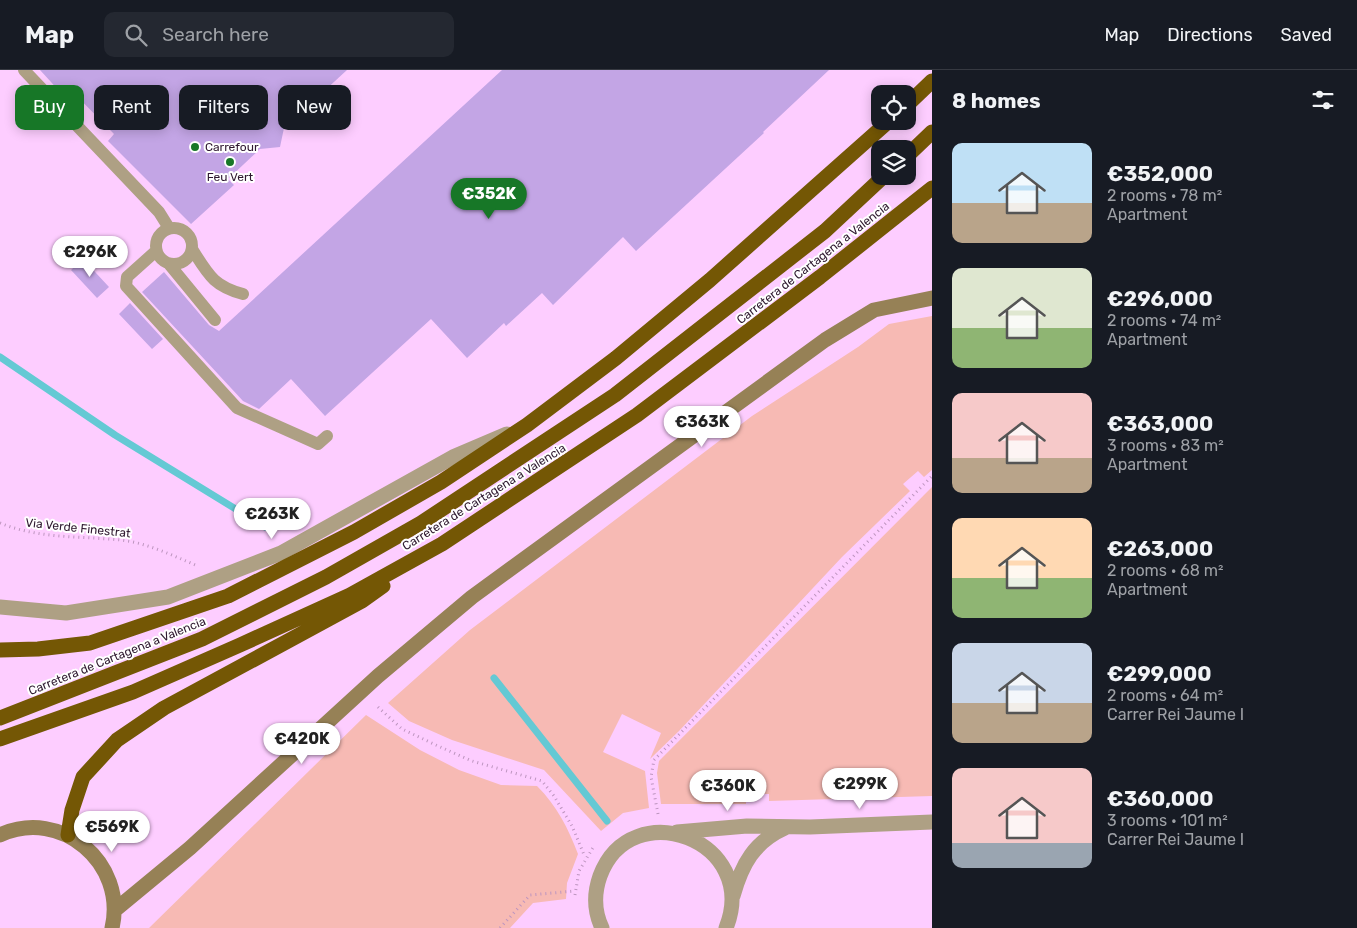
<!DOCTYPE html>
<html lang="en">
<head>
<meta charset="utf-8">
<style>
	:root { --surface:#171b24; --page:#242831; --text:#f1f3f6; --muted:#9ea1a6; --line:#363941; --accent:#177727 }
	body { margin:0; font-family:Rubik,sans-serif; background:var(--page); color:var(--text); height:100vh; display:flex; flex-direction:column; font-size:19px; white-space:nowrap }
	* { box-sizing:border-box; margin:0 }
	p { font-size:16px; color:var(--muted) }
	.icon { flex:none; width:28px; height:28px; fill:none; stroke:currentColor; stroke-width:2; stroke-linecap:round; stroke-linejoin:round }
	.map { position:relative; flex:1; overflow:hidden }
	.side { display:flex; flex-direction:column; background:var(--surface); width:425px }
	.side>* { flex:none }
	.top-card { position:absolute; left:15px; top:15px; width:475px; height:45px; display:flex; gap:10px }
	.buttons { position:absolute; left:871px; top:15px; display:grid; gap:10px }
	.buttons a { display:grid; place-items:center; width:45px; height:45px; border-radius:10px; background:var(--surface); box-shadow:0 2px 12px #0003; font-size:25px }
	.price { position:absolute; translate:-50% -42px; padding:0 11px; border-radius:18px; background:#fff; color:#222; font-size:16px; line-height:32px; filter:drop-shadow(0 1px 2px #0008) }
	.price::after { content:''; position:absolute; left:50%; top:30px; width:15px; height:11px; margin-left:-8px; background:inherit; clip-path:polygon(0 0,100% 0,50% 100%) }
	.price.active { background:var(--accent); color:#fff }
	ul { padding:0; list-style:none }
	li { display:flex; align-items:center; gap:15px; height:125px; padding:0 20px }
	li span { display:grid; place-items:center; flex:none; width:140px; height:100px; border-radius:10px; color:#555 }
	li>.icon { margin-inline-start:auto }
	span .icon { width:60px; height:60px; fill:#fffc; stroke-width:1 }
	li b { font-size:21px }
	h2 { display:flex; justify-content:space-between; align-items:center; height:60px; padding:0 20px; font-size:21px }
	.chip { padding:0 18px; border-radius:10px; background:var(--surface); box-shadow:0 2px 12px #0003; font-size:18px; line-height:45px }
	.chip.active { background:var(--accent); color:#fff }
	header { display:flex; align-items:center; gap:30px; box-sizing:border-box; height:70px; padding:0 25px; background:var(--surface); border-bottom:1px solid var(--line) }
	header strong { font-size:24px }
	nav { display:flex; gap:28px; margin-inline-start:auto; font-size:18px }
	.search { width:350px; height:45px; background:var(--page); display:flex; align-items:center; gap:12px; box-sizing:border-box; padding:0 18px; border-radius:10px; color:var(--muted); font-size:19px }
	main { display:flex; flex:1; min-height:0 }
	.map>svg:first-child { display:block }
</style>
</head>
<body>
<header>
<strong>Map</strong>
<div class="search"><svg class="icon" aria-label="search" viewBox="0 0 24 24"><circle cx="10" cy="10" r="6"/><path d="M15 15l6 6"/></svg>Search here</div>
<nav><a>Map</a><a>Directions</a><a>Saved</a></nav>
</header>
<main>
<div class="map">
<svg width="932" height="858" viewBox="0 0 932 858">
	<rect width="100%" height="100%" fill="#fdcdff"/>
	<path fill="#f7bab4" d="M 932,246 L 932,400 L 924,407 L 918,401 L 903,414 L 910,421 L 842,487 L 679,661 L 650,689 L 661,663 L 622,644 L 603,682 L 645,701 L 649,738 L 623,743 L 601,761 L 544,700 L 452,670 L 409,651 L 388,633 L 470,560 L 752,346 L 858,277 L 889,254 Z
		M 932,417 L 932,726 L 769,731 L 769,724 L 746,724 L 746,734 L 661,734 L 657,703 L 659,691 Z
		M 366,645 L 420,680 L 459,700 L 501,715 L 537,716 C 557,736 568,758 578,784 L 567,813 L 566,829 L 533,833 L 510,858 L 149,858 Z"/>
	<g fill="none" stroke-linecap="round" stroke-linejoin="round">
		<path stroke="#64c9d4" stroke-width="7" d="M 0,287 L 115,365 L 265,457
			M 494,608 L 607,751"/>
	</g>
	<path fill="#c3a5e5" d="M 40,0 L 347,0 L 284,58 L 280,77 L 260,79 L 228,109 L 234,115 L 191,154 L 108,71 L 114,64 L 69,18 L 62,24 Z
		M 502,0 L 829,0 L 763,62 L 764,63 L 636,181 L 623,167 L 553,235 L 542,223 L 506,256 L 504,253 L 467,288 L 431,249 L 325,346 L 291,309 L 259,339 L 243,331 L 142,222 L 164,202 L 209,255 L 219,261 Z
		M 83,189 L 109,217 L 97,228 L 71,200 Z
		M 130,233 L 163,269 L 152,279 L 119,244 Z"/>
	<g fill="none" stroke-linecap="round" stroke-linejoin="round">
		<path stroke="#bd95bf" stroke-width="3" stroke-dasharray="1 4" stroke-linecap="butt" d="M 0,453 C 39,469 80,466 121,470 C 148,473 173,486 198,496
			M 378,637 L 402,659 L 438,676 L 472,691 L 542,711 L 554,726 L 572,756 L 585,787
			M 658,744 L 651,707 L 654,690 L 932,406
			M 575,825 L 579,801 L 594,776
			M 500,858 L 530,825 L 575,821"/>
		<path stroke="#aea084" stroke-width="12" d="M 24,0 L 159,142 L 169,158
			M156 176a18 18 0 1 1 36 0a18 18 0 1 1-36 0Z
			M 192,179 C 208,204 213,216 243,224
			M 156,181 L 127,207 L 126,216 L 237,338 L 318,374 L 327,366
			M 169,194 L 215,250"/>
		<path stroke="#aea084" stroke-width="15" d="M 0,537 L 66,543 L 168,527 L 281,483 L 453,387 L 507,364
			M 677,762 L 747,756 L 810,757 L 932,752
			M 733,826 C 742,794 754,772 785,758
			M 602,858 C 594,841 594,823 600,806 C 631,722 761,771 726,858"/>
		<path stroke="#968156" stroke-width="15" d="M 0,765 C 61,737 127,793 112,858
			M 115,840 L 190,778 L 378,606 L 472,527 L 825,270 L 874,240 L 932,228"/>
		<path stroke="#745705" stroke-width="15" d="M 908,34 L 932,11
			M 908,85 L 932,62
			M 0,580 L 38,579 L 90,573 L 228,526 L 354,462 L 441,412 L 527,355 L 616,288 L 710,210 L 889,51
			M 0,648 L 202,569 L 326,507 L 421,453 L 615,325 L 825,161 L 884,106
			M 0,669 L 133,622 L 240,575 L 350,525 L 442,474 L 637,345 L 820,207 L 932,118
			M 68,765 L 72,740 L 83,707 L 117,670 L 164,638 L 362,531 L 383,516"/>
	</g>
	<g fill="#177727" stroke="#fff" stroke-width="2">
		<circle cx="195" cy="77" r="5"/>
		<circle cx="230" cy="92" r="5"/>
	</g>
	<g text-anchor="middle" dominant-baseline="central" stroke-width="4" stroke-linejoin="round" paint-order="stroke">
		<g font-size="12" fill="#2e182f" stroke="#fff" text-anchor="start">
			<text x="205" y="77">Carrefour</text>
			<text x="230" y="107" text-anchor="middle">Feu Vert</text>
		</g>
		<g font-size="12" fill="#2e182f" stroke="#fff">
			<text transform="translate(813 193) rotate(-38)">Carretera de Cartagena a Valencia</text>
			<text transform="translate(484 427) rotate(-32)">Carretera de Cartagena a Valencia</text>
			<text transform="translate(78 458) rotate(6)">Via Verde Finestrat</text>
			<text transform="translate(117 586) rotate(-22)">Carretera de Cartagena a Valencia</text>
		</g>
	</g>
</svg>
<div class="buttons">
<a><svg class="icon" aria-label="locate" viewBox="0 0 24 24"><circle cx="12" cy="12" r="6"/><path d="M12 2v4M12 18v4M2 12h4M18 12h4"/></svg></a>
<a><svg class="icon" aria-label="layers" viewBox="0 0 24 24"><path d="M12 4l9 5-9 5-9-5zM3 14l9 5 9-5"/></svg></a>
</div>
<b class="price active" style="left:489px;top:150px">€352K</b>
<b class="price" style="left:90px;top:208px">€296K</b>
<b class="price" style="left:702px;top:378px">€363K</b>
<b class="price" style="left:272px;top:470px">€263K</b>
<b class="price" style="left:302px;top:695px">€420K</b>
<b class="price" style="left:860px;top:740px">€299K</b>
<b class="price" style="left:728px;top:742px">€360K</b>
<b class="price" style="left:112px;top:783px">€569K</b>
<div class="top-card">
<a class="chip active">Buy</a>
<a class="chip">Rent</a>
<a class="chip">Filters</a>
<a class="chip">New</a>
</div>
</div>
<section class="side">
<h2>8 homes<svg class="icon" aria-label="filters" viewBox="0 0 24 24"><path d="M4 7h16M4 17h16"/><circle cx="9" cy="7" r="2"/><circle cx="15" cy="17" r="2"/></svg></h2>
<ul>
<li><span style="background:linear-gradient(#bfe0f5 60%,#b9a48a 0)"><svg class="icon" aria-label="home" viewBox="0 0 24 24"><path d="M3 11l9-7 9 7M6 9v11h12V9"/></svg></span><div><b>€352,000</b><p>2 rooms · 78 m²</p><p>Apartment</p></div></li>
<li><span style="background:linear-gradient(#dfe7d0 60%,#8fb573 0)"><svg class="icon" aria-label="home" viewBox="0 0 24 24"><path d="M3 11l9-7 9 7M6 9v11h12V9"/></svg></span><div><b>€296,000</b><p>2 rooms · 74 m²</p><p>Apartment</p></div></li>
<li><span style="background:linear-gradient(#f6c9c9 65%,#b9a48a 0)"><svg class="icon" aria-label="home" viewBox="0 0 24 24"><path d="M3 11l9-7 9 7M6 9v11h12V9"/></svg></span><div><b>€363,000</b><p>3 rooms · 83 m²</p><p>Apartment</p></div></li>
<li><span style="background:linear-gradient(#ffd9b3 60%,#8fb573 0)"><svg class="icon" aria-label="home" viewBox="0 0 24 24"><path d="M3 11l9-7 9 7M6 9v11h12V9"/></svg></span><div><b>€263,000</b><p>2 rooms · 68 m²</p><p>Apartment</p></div></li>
<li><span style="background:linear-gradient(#c9d6e8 60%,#b9a48a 0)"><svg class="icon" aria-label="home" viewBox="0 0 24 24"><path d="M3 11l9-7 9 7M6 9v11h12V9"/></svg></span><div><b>€299,000</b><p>2 rooms · 64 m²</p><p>Carrer Rei Jaume I</p></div></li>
<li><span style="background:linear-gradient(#f6c9c9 75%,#9aa5b1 0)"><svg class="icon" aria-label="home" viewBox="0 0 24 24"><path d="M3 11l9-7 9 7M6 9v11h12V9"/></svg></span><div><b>€360,000</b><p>3 rooms · 101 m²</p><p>Carrer Rei Jaume I</p></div></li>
</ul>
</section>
</main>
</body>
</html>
